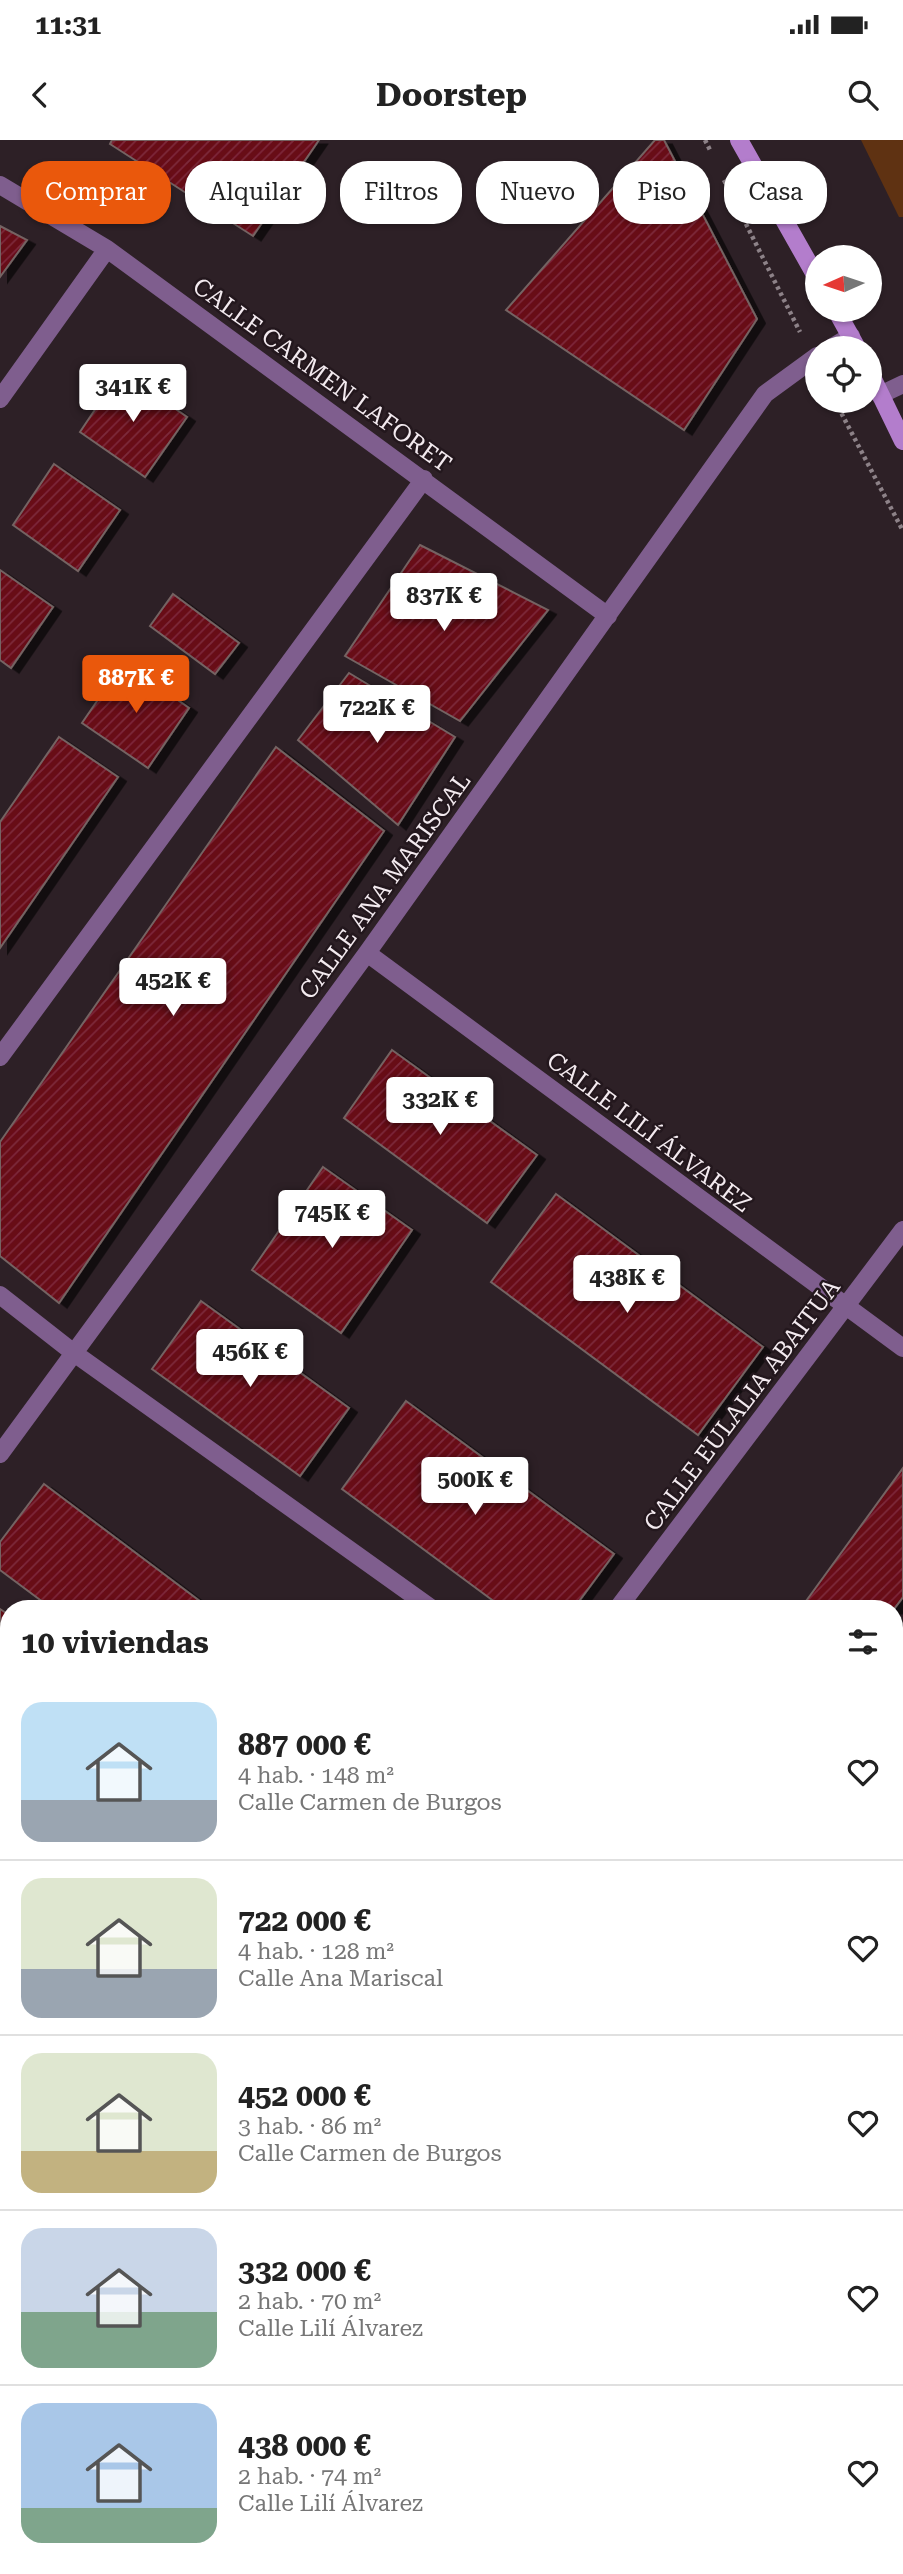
<!DOCTYPE html>
<html lang="es">
<head>
<meta charset="utf-8">
<style>
	:root { --surface:#fff; --page:#f6f6f6; --text:#222; --muted:#767676; --line:#e0e0e0; --accent:#ea580c }
	body { margin:0; font-family:"Roboto Serif",serif; background:var(--page); color:var(--text); height:100vh; display:flex; flex-direction:column; font-size:26px; white-space:nowrap }
	* { box-sizing:border-box; margin:0 }
	p { font-size:23px; color:var(--muted) }
	.icon { flex:none; width:38px; height:38px; fill:none; stroke:currentColor; stroke-width:2; stroke-linecap:round; stroke-linejoin:round }
	.map { position:relative; flex:1; overflow:hidden }
	.panel { position:absolute; left:0px; top:1460px; width:903px; height:975px; display:flex; flex-direction:column; background:var(--surface); border-radius:28px 28px 0 0; box-shadow:0 2px 5px #0004 }
	.panel>* { flex:none }
	.hud { position:absolute; left:21px; top:21px; width:861px; height:63px; display:flex; gap:14px }
	.needle { width:46px; rotate:267deg }
	.controls { position:absolute; left:805px; top:105px; display:grid; gap:14px }
	.controls a { display:grid; place-items:center; width:77px; height:77px; border-radius:50%; background:var(--surface); box-shadow:0 2px 5px #0004; font-size:35px }
	.price { position:absolute; translate:-50% -60px; padding:0 16px; border-radius:7px; background:#fff; color:#222; font-size:23px; line-height:46px; filter:drop-shadow(0 2px 4px #0008) }
	.price::after { content:''; position:absolute; left:50%; top:42px; width:21px; height:16px; margin-left:-10px; background:inherit; clip-path:polygon(0 0,100% 0,50% 100%) }
	.price.active { background:var(--accent); color:#fff }
	ul { padding:0; list-style:none }
	li { display:flex; align-items:center; gap:21px; height:175px; padding:0 21px }
	li+li { border-top:2px solid var(--line) }
	li span { display:grid; place-items:center; flex:none; width:196px; height:140px; border-radius:21px; color:#555 }
	li>.icon { margin-inline-start:auto }
	span .icon { width:84px; height:84px; fill:#fffc; stroke-width:1 }
	li b { font-size:30px }
	h2 { display:flex; justify-content:space-between; align-items:center; height:84px; padding:0 21px; font-size:30px }
	.chip { padding:0 24px; border-radius:28px; background:var(--surface); box-shadow:0 2px 5px #0004; font-size:24px; line-height:63px }
	.chip.active { background:var(--accent); color:#fff }
	.status { display:flex; justify-content:space-between; align-items:center; height:49px; padding:0 35px; background:var(--surface); direction:ltr }
	.status svg { height:19px; fill:currentColor }
	header { display:flex; justify-content:space-between; align-items:center; height:91px; padding:0 21px; background:var(--surface); font-size:32px; font-weight:700 }
	.map>svg:first-child { display:block }
</style>
</head>
<body>
<div class="status"><b>11:31</b><svg viewBox="0 0 49 12"><path d="M0 12V9h3v3zM5 12V6h3v6zM10 12V3h3v9zM15 12V0h3v12zM26 1h20v11H26zM47 4h2v5h-2z"/></svg></div>
<header><svg class="icon" aria-label="back" viewBox="0 0 24 24"><path d="M15 5l-7 7 7 7"/></svg>Doorstep<svg class="icon" aria-label="search" viewBox="0 0 24 24"><circle cx="10" cy="10" r="6"/><path d="M15 15l6 6"/></svg></header>
<div class="map">
<svg width="903" height="2434" viewBox="0 0 903 2434">
	<defs>
		<pattern id="forest-crowns" width="20" height="18" patternUnits="userSpaceOnUse" patternTransform="scale(1.75)"><rect width="20" height="18" fill="#5f3212"/><path d="M2 6a3 3 0 1 1 6 0M12 15a3 3 0 1 1 6 0" fill="none" stroke="#765035"/></pattern>
		<pattern id="water-rules" width="6" height="5" patternUnits="userSpaceOnUse" patternTransform="scale(1.75)"><rect width="6" height="5" fill="#12053f"/><path d="M0 2.5h6" fill="none" stroke="#352a5b"/></pattern>
		<pattern id="building-hatch" width="6" height="6" patternUnits="userSpaceOnUse" patternTransform="scale(1.75)"><rect width="6" height="6" fill="#670718"/><path d="M-1 1l2-2M0 6l6-6M5 7l2-2" fill="none" stroke="#7d2b3a"/></pattern>
		<filter id="shadow"><feDropShadow dx="8" dy="4.5" stdDeviation="0" flood-color="#0009"/></filter>
	</defs>
	<rect width="100%" height="100%" fill="#2d2026"/>
	<path fill="url(#forest-crowns)" d="M 9,2399 L 9,2426 L 72,2426 L 84,2434 L 0,2434 L 0,2411 Z"/>
	<path fill="#5f3212" d="M 861,0 L 903,0 L 903,77 L 899,77 Z"/>
	<path fill="url(#water-rules)" stroke="#564a74" stroke-width="2" d="M 553,2426 L 598,2426 L 592,2434 L 565,2434 Z"/>
	<path fill="url(#building-hatch)" stroke="#746362" stroke-width="2" filter="url(#shadow)" d="M 112,0 L 319,0 L 253,96 L 110,4 Z
		M 655,0 L 664,0 L 757,179 L 684,290 L 506,170 Z
		M 0,86 L 27,100 L 0,137 Z
		M 121,231 L 187,277 L 145,337 L 80,292 Z
		M 54,324 L 120,370 L 78,431 L 13,385 Z
		M 420,405 L 548,470 L 460,581 L 345,516 Z
		M 0,430 L 53,467 L 11,528 L 0,520 Z
		M 173,454 L 239,503 L 215,534 L 150,486 Z
		M 124,522 L 189,568 L 148,628 L 82,583 Z
		M 349,533 L 455,597 L 398,685 L 298,600 Z
		M 59,597 L 118,637 L 0,808 L 0,682 Z
		M 276,607 L 384,691 L 59,1163 L 0,1116 L 0,1002 Z
		M 392,910 L 537,1015 L 487,1083 L 344,978 Z
		M 323,1027 L 412,1090 L 341,1193 L 252,1130 Z
		M 556,1054 L 763,1207 L 698,1295 L 491,1142 Z
		M 201,1161 L 349,1268 L 300,1336 L 152,1229 Z
		M 406,1261 L 614,1414 L 574,1468 L 503,1468 L 342,1349 Z
		M 903,1328 L 903,1457 L 894,1469 L 801,1468 Z
		M 44,1344 L 209,1468 L 51,1468 L 0,1430 L 0,1402 Z
		M 0,1469 L 9,1475 L 9,1595 L 0,1588 Z
		M 0,1624 L 9,1631 L 9,1750 L 0,1743 Z
		M 9,1848 L 9,1872 L 0,1866 Z
		M 894,1948 L 903,1955 L 903,2031 L 894,2025 Z
		M 0,2137 L 9,2144 L 9,2241 L 0,2254 Z
		M 894,2289 L 903,2296 L 903,2371 L 894,2365 Z
		M 179,2426 L 416,2426 L 428,2434 L 191,2434 Z
		M 807,2426 L 877,2426 L 871,2434 L 818,2434 Z"/>
	<g fill="none" stroke-linecap="round" stroke-linejoin="round">
		<path stroke="#8d8288" stroke-width="4.5" stroke-dasharray="3.5 3.5" stroke-linecap="butt" d="M 705,0 L 710,10
			M 724,40 L 800,192
			M 835,261 L 903,391
			M 0,2428 L 9,2416"/>
		<path stroke="#7f5e8e" stroke-width="18" d="M 894,2083 L 903,2089"/>
		<path stroke="#7f5e8e" stroke-width="18" d="M 0,45 L 107,109 L 608,476
			M 831,208 L 851,196
			M 880,255 L 903,244
			M 0,259 L 107,109
			M 367,813 L 903,1208
			M 0,917 L 424,339
			M 0,1155 L 74,1213 L 431,1468
			M 0,1314 L 367,813 L 765,254 L 817,216
			M 618,1468 L 903,1090
			M 894,1794 L 903,1800
			M 894,2113 L 903,2100
			M 0,2335 L 9,2323
			M 0,2347 L 9,2353
			M 894,2393 L 903,2399
			M 115,2426 L 128,2434
			M 672,2434 L 677,2426"/>
		<path stroke="#b37dcc" stroke-width="18" d="M 739,0 L 817,138
			M 836,170 L 857,208
			M 870,233 L 903,301"/>
	</g>
	<g text-anchor="middle" dominant-baseline="central" stroke-width="5" stroke-linejoin="round" paint-order="stroke">
		<g font-size="24" fill="#f3eaef" stroke="#23171d">
			<text transform="translate(322 235) rotate(36)">CALLE CARMEN LAFORET</text>
			<text transform="translate(385 746) rotate(-54)">CALLE ANA MARISCAL</text>
			<text transform="translate(649 992) rotate(37)">CALLE LILÍ ÁLVAREZ</text>
			<text transform="translate(742 1265) rotate(-53)">CALLE EULALIA ABAITUA</text>
		</g>
	</g>
</svg>
<div class="controls">
<a><svg class="needle" viewBox="-14 -14 28 28"><path d="M0-13l5 13h-10z" fill="#e53935"/><path d="M0 13l5-13h-10z" fill="#767676"/></svg></a>
<a><svg class="icon" aria-label="locate" viewBox="0 0 24 24"><circle cx="12" cy="12" r="6"/><path d="M12 2v4M12 18v4M2 12h4M18 12h4"/></svg></a>
</div>
<b class="price" style="left:133px;top:284px">341K €</b>
<b class="price" style="left:444px;top:493px">837K €</b>
<b class="price active" style="left:136px;top:575px">887K €</b>
<b class="price" style="left:377px;top:605px">722K €</b>
<b class="price" style="left:173px;top:878px">452K €</b>
<b class="price" style="left:440px;top:997px">332K €</b>
<b class="price" style="left:332px;top:1110px">745K €</b>
<b class="price" style="left:627px;top:1175px">438K €</b>
<b class="price" style="left:250px;top:1249px">456K €</b>
<b class="price" style="left:475px;top:1377px">500K €</b>
<div class="hud">
<a class="chip active">Comprar</a>
<a class="chip">Alquilar</a>
<a class="chip">Filtros</a>
<a class="chip">Nuevo</a>
<a class="chip">Piso</a>
<a class="chip">Casa</a>
</div>
<section class="panel">
<h2>10 viviendas<svg class="icon" aria-label="filters" viewBox="0 0 24 24"><path d="M4 7h16M4 17h16"/><circle cx="9" cy="7" r="2"/><circle cx="15" cy="17" r="2"/></svg></h2>
<ul>
<li><span style="background:linear-gradient(#bfe0f5 70%,#9aa5b1 0)"><svg class="icon" aria-label="home" viewBox="0 0 24 24"><path d="M3 11l9-7 9 7M6 9v11h12V9"/></svg></span><div><b>887 000 €</b><p>4 hab. · 148 m²</p><p>Calle Carmen de Burgos</p></div><svg class="icon" aria-label="heart" viewBox="0 0 24 24"><path d="M12 20l-8-8c-3-5 5-10 8-4 3-6 11-1 8 4z"/></svg></li>
<li><span style="background:linear-gradient(#dfe7d0 65%,#9aa5b1 0)"><svg class="icon" aria-label="home" viewBox="0 0 24 24"><path d="M3 11l9-7 9 7M6 9v11h12V9"/></svg></span><div><b>722 000 €</b><p>4 hab. · 128 m²</p><p>Calle Ana Mariscal</p></div><svg class="icon" aria-label="heart" viewBox="0 0 24 24"><path d="M12 20l-8-8c-3-5 5-10 8-4 3-6 11-1 8 4z"/></svg></li>
<li><span style="background:linear-gradient(#dfe7d0 70%,#c2b280 0)"><svg class="icon" aria-label="home" viewBox="0 0 24 24"><path d="M3 11l9-7 9 7M6 9v11h12V9"/></svg></span><div><b>452 000 €</b><p>3 hab. · 86 m²</p><p>Calle Carmen de Burgos</p></div><svg class="icon" aria-label="heart" viewBox="0 0 24 24"><path d="M12 20l-8-8c-3-5 5-10 8-4 3-6 11-1 8 4z"/></svg></li>
<li><span style="background:linear-gradient(#c9d6e8 60%,#7fa58c 0)"><svg class="icon" aria-label="home" viewBox="0 0 24 24"><path d="M3 11l9-7 9 7M6 9v11h12V9"/></svg></span><div><b>332 000 €</b><p>2 hab. · 70 m²</p><p>Calle Lilí Álvarez</p></div><svg class="icon" aria-label="heart" viewBox="0 0 24 24"><path d="M12 20l-8-8c-3-5 5-10 8-4 3-6 11-1 8 4z"/></svg></li>
<li><span style="background:linear-gradient(#a9c7e8 75%,#7fa58c 0)"><svg class="icon" aria-label="home" viewBox="0 0 24 24"><path d="M3 11l9-7 9 7M6 9v11h12V9"/></svg></span><div><b>438 000 €</b><p>2 hab. · 74 m²</p><p>Calle Lilí Álvarez</p></div><svg class="icon" aria-label="heart" viewBox="0 0 24 24"><path d="M12 20l-8-8c-3-5 5-10 8-4 3-6 11-1 8 4z"/></svg></li>
</ul>
</section>
</div>
</body>
</html>
